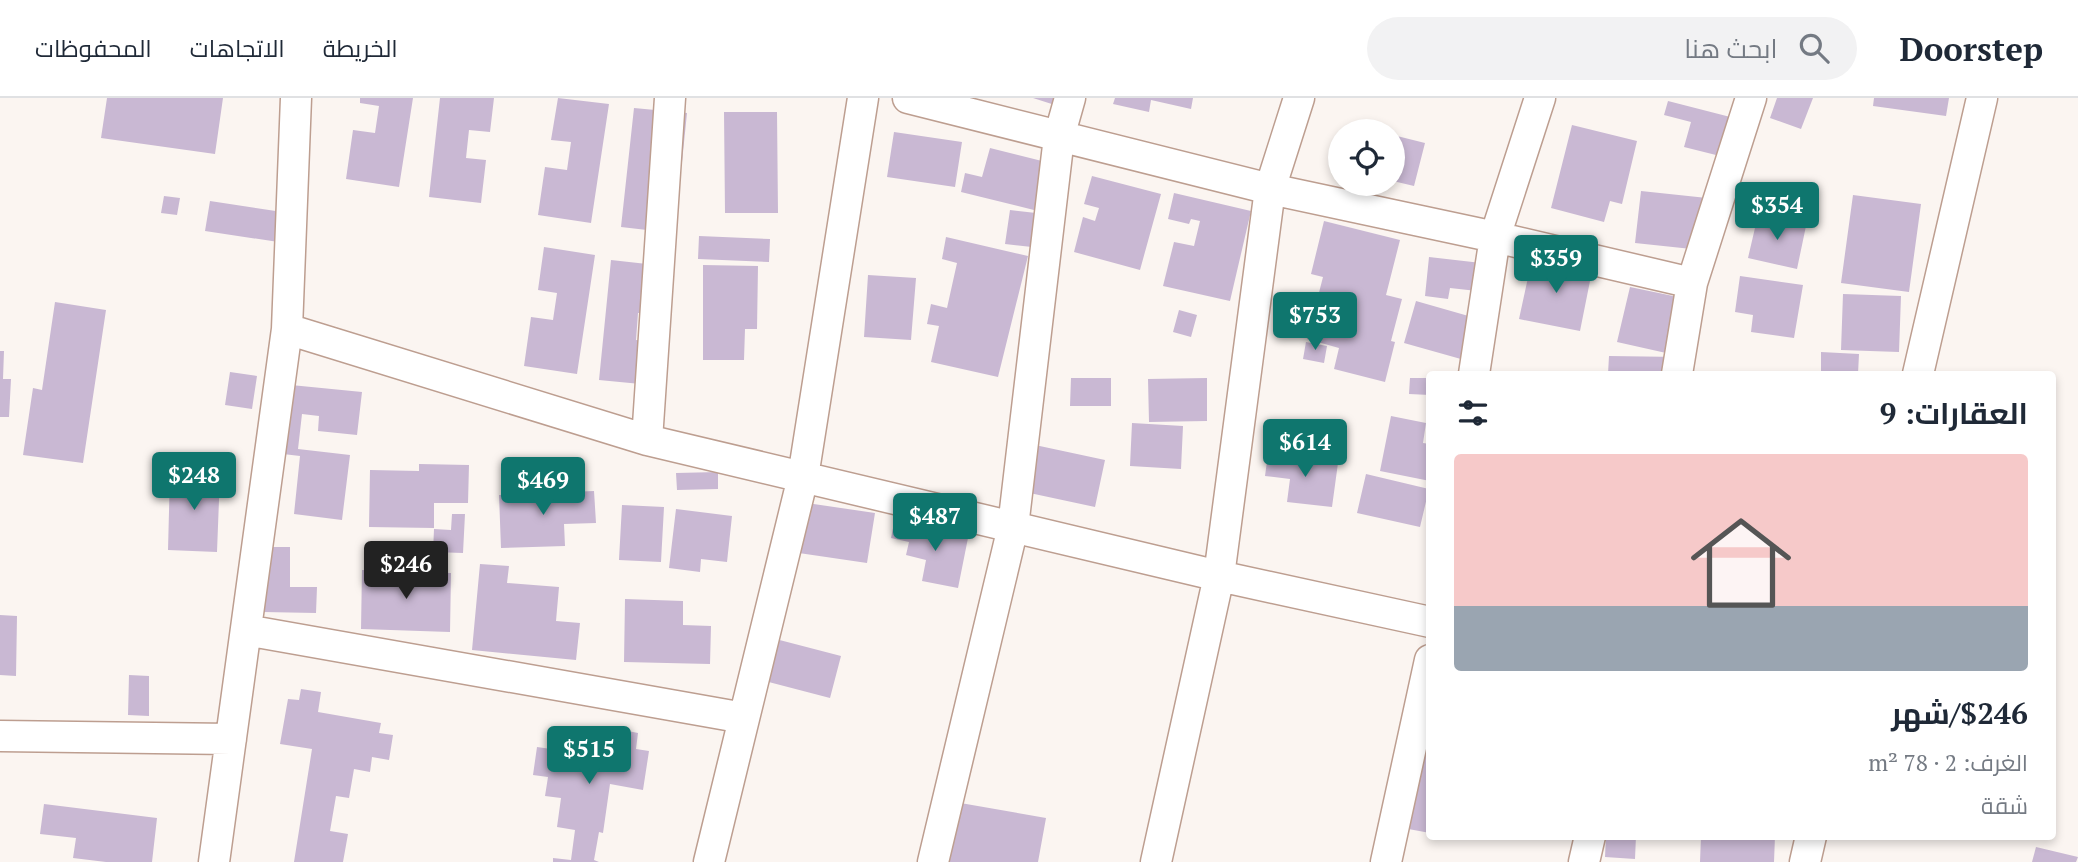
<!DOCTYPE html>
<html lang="ar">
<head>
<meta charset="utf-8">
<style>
	:root { --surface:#fff; --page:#f2f2f3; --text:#1f2937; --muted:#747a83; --line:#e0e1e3; --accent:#0f766e }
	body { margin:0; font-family:"PT Serif",Cairo,serif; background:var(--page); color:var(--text); direction:rtl; height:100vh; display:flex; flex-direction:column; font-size:26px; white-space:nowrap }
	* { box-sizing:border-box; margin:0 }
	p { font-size:23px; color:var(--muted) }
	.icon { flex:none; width:38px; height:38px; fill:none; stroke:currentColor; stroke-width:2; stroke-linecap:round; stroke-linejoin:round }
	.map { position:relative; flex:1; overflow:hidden; direction:ltr }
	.sheet { position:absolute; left:1426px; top:273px; width:630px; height:469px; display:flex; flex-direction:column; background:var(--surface); border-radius:7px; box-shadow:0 4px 10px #0003; direction:rtl }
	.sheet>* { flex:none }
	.tools { position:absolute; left:1328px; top:21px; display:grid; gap:14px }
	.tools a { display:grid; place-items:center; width:77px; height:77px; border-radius:50%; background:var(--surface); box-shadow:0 4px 10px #0003; font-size:35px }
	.price { position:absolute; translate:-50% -60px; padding:0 16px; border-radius:7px; background:var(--accent); color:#fff; font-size:23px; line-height:46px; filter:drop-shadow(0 2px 4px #0008) }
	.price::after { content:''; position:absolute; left:50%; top:42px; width:21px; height:16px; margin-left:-10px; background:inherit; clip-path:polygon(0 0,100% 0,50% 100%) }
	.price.on { background:#222; color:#fff }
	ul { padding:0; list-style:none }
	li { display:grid; align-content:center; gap:14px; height:371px; padding:0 28px }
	li span { display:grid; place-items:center; height:217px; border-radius:7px; color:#555 }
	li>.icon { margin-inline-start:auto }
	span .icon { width:126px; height:126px; fill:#fffc; stroke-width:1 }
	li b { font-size:30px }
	h2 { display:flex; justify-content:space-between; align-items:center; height:84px; padding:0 28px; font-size:30px }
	header { display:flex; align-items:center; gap:42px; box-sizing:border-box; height:98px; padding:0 35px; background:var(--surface); border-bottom:2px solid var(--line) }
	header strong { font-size:33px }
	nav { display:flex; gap:38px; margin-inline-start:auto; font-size:24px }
	.search { width:490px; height:63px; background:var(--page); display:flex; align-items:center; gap:18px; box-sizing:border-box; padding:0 24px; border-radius:38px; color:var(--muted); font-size:26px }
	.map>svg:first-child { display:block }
</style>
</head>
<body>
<header>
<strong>Doorstep</strong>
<div class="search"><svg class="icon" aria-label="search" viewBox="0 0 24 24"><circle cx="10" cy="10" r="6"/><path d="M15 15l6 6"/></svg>ابحث هنا</div>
<nav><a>الخريطة</a><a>الاتجاهات</a><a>المحفوظات</a></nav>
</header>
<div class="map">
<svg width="2078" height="764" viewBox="0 0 2078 764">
	<rect width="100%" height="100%" fill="#fbf5f1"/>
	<path fill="#c9b8d3" d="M 107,0 L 223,0 L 215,56 L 101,40 Z
		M 360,0 L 413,0 L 399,89 L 346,81 L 353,32 L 375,35 L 379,8 L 360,5 Z
		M 440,0 L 494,0 L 490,34 L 469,32 L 466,60 L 486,62 L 481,105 L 429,99 Z
		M 558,0 L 609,6 L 591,125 L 538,117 L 545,69 L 567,72 L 571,44 L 551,42 Z
		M 1033,0 L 1060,0 L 1058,8 Z
		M 1115,0 L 1193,0 L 1191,11 L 1151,2 L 1149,14 L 1113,6 Z
		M 1777,0 L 1813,0 L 1801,31 L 1770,20 Z
		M 1874,0 L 1949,0 L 1946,18 L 1873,8 Z
		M 1668,3 L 1742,22 L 1732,61 L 1684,49 L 1691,24 L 1664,17 Z
		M 634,10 L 687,15 L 682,64 L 661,62 L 673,135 L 621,129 Z
		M 724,14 L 777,14 L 778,115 L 725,115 Z
		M 1572,27 L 1637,43 L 1622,106 L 1610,103 L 1604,124 L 1551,110 Z
		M 894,34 L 962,44 L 955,89 L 887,79 Z
		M 1393,37 L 1425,45 L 1414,88 L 1393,83 Z
		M 990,50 L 1050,65 L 1038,113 L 961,94 L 965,75 L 982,79 Z
		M 1092,78 L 1161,96 L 1140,172 L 1074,154 L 1083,119 L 1095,123 L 1099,110 L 1084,106 Z
		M 1641,93 L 1707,100 L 1701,152 L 1635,145 Z
		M 1174,95 L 1251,113 L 1230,203 L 1163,188 L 1174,144 L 1194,148 L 1200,123 L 1191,121 L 1189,126 L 1168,121 Z
		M 1853,97 L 1921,106 L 1909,194 L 1841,185 Z
		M 164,98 L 180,100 L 177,117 L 161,115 Z
		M 210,103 L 289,115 L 285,145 L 205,133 Z
		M 1010,112 L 1036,115 L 1032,149 L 1005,146 Z
		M 1758,117 L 1806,128 L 1797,171 L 1748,160 Z
		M 1324,123 L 1400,142 L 1386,197 L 1402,201 L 1391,243 L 1395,244 L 1385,284 L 1334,271 L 1339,250 L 1307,241 L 1323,179 L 1311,176 Z
		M 699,138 L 770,141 L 769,164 L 698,161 Z
		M 946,139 L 1028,158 L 998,279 L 931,264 L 939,228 L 927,226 L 931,206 L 947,210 L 957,165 L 942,161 Z
		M 544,149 L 595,157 L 577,276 L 524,268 L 531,219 L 553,222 L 557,195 L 538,192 Z
		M 1429,159 L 1490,166 L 1486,194 L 1450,190 L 1448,201 L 1425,198 Z
		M 1532,161 L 1592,173 L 1580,233 L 1519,221 Z
		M 611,162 L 665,168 L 660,217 L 638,215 L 636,242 L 655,244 L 651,287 L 599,282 Z
		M 703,167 L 758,168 L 757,231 L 745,231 L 744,262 L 703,262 Z
		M 868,177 L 916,180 L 911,242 L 864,239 Z
		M 1740,178 L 1803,187 L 1794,240 L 1751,234 L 1753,217 L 1735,214 Z
		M 1630,189 L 1697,203 L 1684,259 L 1617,244 Z
		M 1843,196 L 1901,198 L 1899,254 L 1841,252 Z
		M 1416,203 L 1479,221 L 1468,263 L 1404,245 Z
		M 55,204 L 106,212 L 83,365 L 23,357 L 33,290 L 42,292 Z
		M 1179,212 L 1197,217 L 1191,239 L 1173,234 Z
		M 1306,244 L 1327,248 L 1324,265 L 1303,261 Z
		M 0,253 L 4,253 L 3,281 L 11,281 L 9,319 L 0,319 Z
		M 1821,254 L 1859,256 L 1858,276 L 1821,276 Z
		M 1609,258 L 1680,259 L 1679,276 L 1608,276 Z
		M 230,274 L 257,278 L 252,311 L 225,307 Z
		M 1071,280 L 1111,280 L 1111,308 L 1070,308 Z
		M 1207,280 L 1207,323 L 1149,324 L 1148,281 Z
		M 1410,280 L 1430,280 L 1430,297 L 1409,296 Z
		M 291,287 L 362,294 L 357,337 L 318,333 L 319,318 L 302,316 L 298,351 L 350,357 L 342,422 L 294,416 L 300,358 L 283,356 Z
		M 1391,318 L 1426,325 L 1423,345 L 1430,346 L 1430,383 L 1380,373 Z
		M 1132,325 L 1183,328 L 1181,371 L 1130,368 Z
		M 1035,347 L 1105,362 L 1095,409 L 1025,394 Z
		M 1268,356 L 1338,365 L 1332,409 L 1287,404 L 1290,381 L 1265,378 Z
		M 419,366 L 469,367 L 468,405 L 434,405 L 434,430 L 369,429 L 370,372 L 419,373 Z
		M 718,374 L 718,391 L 677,392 L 676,375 Z
		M 170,375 L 220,376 L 217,454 L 168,452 Z
		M 1366,376 L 1429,391 L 1420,429 L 1357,415 Z
		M 594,393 L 596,425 L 564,426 L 565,448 L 501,450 L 499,397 Z
		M 800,404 L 875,415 L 867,465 L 792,454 Z
		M 622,407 L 664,409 L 661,464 L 619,462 Z
		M 676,411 L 732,418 L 727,464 L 701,461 L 700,474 L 669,470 Z
		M 452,416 L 465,416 L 463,455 L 433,454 L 434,431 L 451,432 Z
		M 894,425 L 968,440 L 958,490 L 922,483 L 926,462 L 906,457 L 909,444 L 891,440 Z
		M 264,449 L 290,449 L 290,489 L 317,489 L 316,515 L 263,514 Z
		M 480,466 L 509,468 L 507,485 L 559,489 L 556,523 L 580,525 L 576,562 L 472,552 Z
		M 362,472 L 451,475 L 450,534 L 361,531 Z
		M 625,501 L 683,503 L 683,527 L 711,528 L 710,566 L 624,564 Z
		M 0,517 L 17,518 L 16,578 L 0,577 Z
		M 768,539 L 841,558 L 830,600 L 757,581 Z
		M 129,577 L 149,578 L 149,618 L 128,617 Z
		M 301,591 L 321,594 L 318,614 L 381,625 L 379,635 L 393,637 L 389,662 L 372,659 L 370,674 L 354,671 L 349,700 L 336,698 L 330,733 L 348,736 L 343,764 L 294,764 L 312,651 L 280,646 L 288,601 L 299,602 Z
		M 623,632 L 638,635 L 636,651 L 649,653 L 643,692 L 610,686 L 603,735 L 599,734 L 594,762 L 599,764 L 553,764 L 553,760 L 571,762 L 575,732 L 557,729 L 561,700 L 545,698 L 548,679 L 533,677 L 537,649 L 551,651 L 553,642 L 588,647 L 586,660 L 599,662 L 601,649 L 620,652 Z
		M 1419,645 L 1430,647 L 1430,735 L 1403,730 Z
		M 949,703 L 1046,720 L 1038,764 L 938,764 Z
		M 44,706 L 157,720 L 152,764 L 106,764 L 73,760 L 76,740 L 40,736 Z
		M 1606,738 L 1636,738 L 1635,761 L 1605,759 Z
		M 1701,738 L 1775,738 L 1774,764 L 1700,764 Z
		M 2036,749 L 2078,759 L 2076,764 L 2032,764 Z"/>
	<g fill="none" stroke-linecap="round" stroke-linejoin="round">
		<defs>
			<path id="minor" d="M 908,0 L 1270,91 L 1495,139 L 1692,185 L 1677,276
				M 1692,185 L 1751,0
				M 287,231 L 647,342 L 1219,478 L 1430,524
				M 1474,276 L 1495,139 L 1540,0
				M 1918,276 L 1982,0
				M 647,342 L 670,0
				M 246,532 L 744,620
				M 0,638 L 231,641
				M 214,764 L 287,231 L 296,0
				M 709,764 L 803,379 L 863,0
				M 933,764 L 1013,429 L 1059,39 L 1070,0
				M 1156,764 L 1219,478 L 1270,91 L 1299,0
				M 1386,764 L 1430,562
				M 1584,764 L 1590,738
				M 1805,764 L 1811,738"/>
		</defs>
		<use href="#minor" stroke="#bd9e90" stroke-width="33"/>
		<use href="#minor" stroke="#fff" stroke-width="30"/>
	</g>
</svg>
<div class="tools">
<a><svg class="icon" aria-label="locate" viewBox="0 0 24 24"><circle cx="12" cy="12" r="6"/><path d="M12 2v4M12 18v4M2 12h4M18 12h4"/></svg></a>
</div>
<b class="price" style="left:1777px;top:144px">$354</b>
<b class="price" style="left:1556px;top:197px">$359</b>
<b class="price" style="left:1315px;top:254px">$753</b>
<b class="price" style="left:1305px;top:381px">$614</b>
<b class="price" style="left:194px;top:414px">$248</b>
<b class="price" style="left:543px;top:419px">$469</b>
<b class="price" style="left:935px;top:455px">$487</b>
<b class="price on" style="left:406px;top:503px">$246</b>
<b class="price" style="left:589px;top:688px">$515</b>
<section class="sheet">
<h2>العقارات: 9<svg class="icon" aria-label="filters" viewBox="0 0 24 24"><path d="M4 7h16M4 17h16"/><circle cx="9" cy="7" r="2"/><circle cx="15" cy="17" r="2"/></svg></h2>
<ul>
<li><span style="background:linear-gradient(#f6c9c9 70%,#9aa5b1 0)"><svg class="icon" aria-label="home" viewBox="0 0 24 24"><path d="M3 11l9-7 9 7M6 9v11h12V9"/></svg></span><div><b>$246/شهر</b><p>الغرف: 2 · 78 m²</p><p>شقة</p></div></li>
</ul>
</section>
</div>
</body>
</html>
